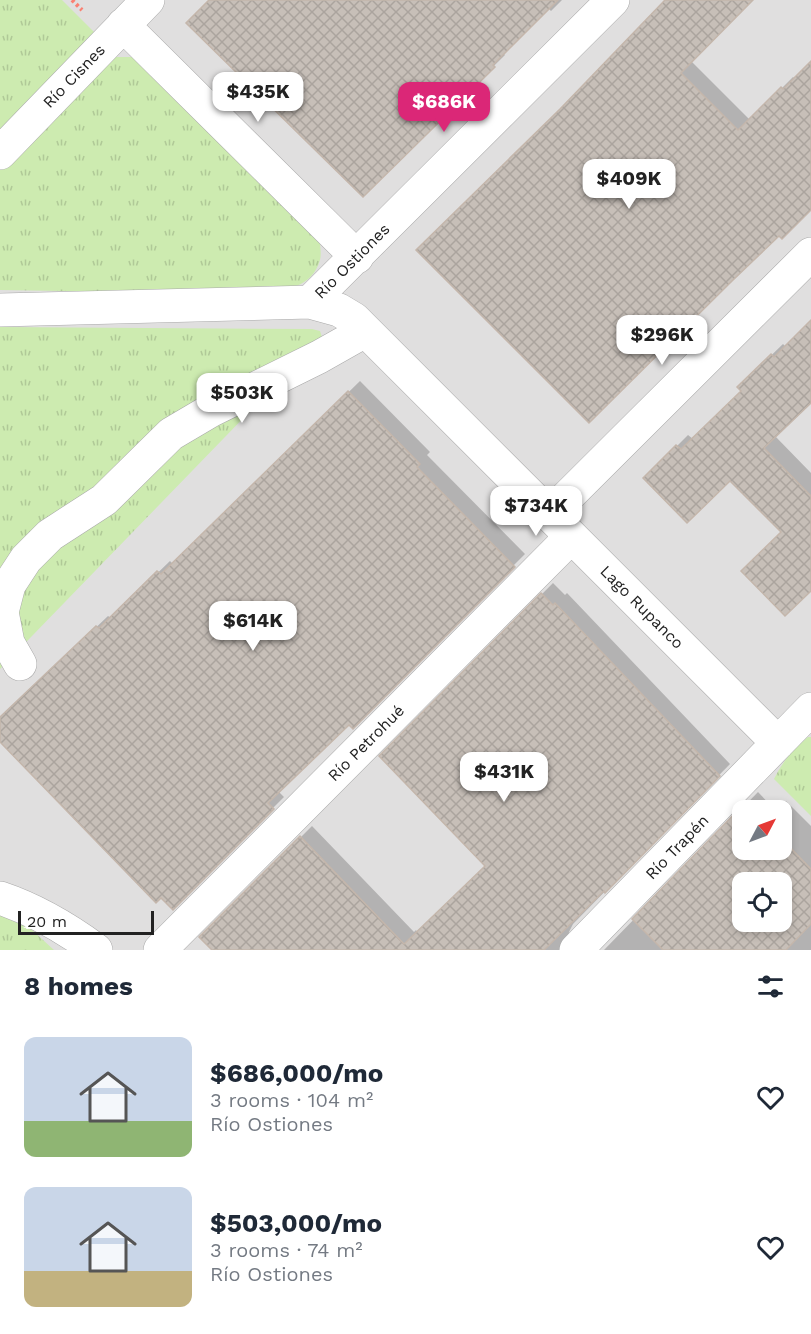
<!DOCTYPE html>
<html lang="en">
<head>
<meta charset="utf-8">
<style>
	:root { --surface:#fff; --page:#f6f6f7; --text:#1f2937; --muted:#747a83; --accent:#db2777 }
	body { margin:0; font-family:"Work Sans",sans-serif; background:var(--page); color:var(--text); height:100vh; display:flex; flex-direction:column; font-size:22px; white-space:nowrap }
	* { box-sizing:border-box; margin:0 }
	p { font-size:20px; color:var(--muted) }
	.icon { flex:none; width:33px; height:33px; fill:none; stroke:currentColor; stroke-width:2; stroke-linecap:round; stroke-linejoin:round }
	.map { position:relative; height:950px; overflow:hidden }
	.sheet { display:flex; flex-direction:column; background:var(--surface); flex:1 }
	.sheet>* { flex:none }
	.needle { width:39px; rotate:49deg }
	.fabs { position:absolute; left:732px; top:800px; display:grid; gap:12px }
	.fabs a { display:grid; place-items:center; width:60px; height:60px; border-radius:12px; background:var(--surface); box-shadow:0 3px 9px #0003; font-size:30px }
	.scale { position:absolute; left:18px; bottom:15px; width:136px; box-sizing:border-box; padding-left:6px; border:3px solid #222; border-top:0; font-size:16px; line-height:21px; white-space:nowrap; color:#222; -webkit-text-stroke:4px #fff; paint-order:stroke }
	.price { position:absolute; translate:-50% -51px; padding:0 14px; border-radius:12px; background:#fff; color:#222; font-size:20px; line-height:39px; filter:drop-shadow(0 2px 3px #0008) }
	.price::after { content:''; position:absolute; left:50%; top:36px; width:18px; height:14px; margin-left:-9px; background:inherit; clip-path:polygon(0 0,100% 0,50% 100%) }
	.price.on { background:var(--accent); color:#fff }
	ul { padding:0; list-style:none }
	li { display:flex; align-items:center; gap:18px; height:150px; padding:0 24px }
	li span { display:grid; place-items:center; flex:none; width:168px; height:120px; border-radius:12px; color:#555 }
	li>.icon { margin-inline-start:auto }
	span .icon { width:72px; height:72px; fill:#fffc; stroke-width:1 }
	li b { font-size:26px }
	h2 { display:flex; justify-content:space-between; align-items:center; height:72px; padding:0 24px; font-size:26px }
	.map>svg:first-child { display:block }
</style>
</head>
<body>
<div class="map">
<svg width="811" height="950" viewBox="0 0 811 950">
	<defs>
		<pattern id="grass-tufts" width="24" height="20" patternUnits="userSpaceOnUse" patternTransform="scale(1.5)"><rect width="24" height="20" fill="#cdebb0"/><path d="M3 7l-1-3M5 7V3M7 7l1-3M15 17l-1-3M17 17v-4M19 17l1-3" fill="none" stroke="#b0c997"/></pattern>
		<pattern id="building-cross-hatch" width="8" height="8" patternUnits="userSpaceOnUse" patternTransform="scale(1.5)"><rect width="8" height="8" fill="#c7bfb8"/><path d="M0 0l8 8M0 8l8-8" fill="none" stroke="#aba49e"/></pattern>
	</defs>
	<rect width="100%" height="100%" fill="#f2efe9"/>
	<path fill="#e0dfdf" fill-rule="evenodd" d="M 0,0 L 811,0 L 811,950 L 0,950 ZM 742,810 L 782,810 L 782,849 L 742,849 ZM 742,882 L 782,882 L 782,921 L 742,921 Z"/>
	<path fill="url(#grass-tufts)" d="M 0,0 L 62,0 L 99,37 L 0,134 Z
		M 115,57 L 132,57 L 319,231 C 319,239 322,252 320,260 C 312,288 285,290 261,294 L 0,290 L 0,170 L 100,64 Z
		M 0,327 L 312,329 L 320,331 L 322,337 L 0,669 Z
		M 808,737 L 811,737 L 811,816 L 774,779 C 783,761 793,749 808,737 Z
		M 0,915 L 31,929 L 54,950 L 0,950 Z"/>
	<path fill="#0003" fill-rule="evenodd" d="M 211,0 L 562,0 L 551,11 L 548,8 L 503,53 L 505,55 L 363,195 Z
		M 668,0 L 751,0 L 691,61 L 750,120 L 793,77 L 795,79 L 811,63 L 811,207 L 566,104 Z
		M 811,323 L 811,400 L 775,436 L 811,473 L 811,588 L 783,532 L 730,478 L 645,478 L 688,435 L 693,439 L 743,391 L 750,376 L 783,344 L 786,347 Z
		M 360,381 L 430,452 L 427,455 L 525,554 L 353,727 L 349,722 L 278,791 L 284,797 L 173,908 L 0,740 L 0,719 L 108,616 L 111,618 L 170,561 L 173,564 Z
		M 553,583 L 565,595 L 567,593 L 730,764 L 573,924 L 569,932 L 568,943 L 573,950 L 214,950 L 201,937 L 312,826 L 414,932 L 416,930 L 418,933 L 487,866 L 381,756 Z
		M 758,792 L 775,810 L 742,810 L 742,849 L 782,849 L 782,810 L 777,810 L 786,801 L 811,826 L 811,950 L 604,950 ZM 742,882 L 782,882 L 782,921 L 742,921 Z"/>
	<path fill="url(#building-cross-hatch)" stroke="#c4b6ab" stroke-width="1.5" fill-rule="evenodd" d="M 209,0 L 558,0 L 493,65 L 495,67 L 363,197 L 186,23 Z
		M 665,0 L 753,0 L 681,73 L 738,130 L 781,87 L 783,89 L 811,61 L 811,210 L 782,239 L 779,236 L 732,281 L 589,423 L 416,250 L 560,109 Z
		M 811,320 L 811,403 L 764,448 L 811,496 L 811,591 L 785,616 L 741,571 L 781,532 L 730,481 L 687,523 L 643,478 L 676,445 L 681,449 L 741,391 L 737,387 L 771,354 L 774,357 Z
		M 348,391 L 420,464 L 417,467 L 515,567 L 353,729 L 349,725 L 268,803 L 274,809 L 173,910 L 161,898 L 156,903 L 0,742 L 0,717 L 96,626 L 99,628 L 157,571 L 161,574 Z
		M 541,593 L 553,605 L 555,603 L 720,776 L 605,893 L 604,891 L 544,950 L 212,950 L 199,937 L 300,836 L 404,944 L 485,866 L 379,756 Z
		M 746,802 L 753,810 L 742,810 L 742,849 L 782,849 L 782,839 L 811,869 L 811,924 L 786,950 L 663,950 L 632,919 ZM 742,882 L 782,882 L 782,921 L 742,921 Z"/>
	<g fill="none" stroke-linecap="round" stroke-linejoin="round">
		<defs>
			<path id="minor" d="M 123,25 L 357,257
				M 0,153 L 148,0
				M 310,302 L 613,0
				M 0,310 L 310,302 L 339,310 L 354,319 L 778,743
				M 550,514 L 811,254
				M 20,664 L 8,643 L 2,612 L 9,585 L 26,559 L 50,535 L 104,500 L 171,434 L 210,411 L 319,357 L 365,331
				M 0,898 C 36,910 66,928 96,950
				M 160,950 L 571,537
				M 576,950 L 811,709"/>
		</defs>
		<use href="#minor" stroke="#a9a9a9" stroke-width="34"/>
		<path stroke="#fa8072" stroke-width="4" stroke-dasharray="3 3" stroke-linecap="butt" d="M 72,0 L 82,10"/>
		<use href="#minor" stroke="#fff" stroke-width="33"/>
	</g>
	<g text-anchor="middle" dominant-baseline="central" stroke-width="6" stroke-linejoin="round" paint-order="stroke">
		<g font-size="16" fill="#222" stroke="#fff">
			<text transform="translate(74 76) rotate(-46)">Río Cisnes</text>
			<text transform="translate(352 261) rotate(-45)">Río Ostiones</text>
			<text transform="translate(642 607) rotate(45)">Lago Rupanco</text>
			<text transform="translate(366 743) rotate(-45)">Río Petrohué</text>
			<text transform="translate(677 847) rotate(-46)">Río Trapén</text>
		</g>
	</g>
</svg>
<div class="fabs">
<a><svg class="needle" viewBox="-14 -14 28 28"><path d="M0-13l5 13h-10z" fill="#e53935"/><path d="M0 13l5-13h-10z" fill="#747a83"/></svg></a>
<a><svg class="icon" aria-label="locate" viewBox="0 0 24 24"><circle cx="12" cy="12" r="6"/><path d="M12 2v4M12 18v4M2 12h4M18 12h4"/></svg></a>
</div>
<div class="scale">20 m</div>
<b class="price" style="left:258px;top:123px">$435K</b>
<b class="price on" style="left:444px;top:133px">$686K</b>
<b class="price" style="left:629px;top:210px">$409K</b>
<b class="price" style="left:662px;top:366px">$296K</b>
<b class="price" style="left:242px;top:424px">$503K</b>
<b class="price" style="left:536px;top:537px">$734K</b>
<b class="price" style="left:253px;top:652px">$614K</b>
<b class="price" style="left:504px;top:803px">$431K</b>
</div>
<section class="sheet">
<h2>8 homes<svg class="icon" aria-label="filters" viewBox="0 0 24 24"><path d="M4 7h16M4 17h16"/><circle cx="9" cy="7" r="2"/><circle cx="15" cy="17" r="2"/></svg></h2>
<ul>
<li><span style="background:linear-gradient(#c9d6e8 70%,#8fb573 0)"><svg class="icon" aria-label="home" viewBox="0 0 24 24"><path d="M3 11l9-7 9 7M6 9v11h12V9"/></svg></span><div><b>$686,000/mo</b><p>3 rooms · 104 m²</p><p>Río Ostiones</p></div><svg class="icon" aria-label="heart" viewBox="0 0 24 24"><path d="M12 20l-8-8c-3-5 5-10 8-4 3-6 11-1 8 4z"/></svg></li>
<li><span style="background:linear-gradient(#c9d6e8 70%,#c2b280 0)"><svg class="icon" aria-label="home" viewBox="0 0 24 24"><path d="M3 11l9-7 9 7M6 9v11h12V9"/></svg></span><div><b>$503,000/mo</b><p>3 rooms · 74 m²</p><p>Río Ostiones</p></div><svg class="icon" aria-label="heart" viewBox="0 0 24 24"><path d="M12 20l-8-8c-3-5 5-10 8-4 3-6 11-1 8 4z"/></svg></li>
</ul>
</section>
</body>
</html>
